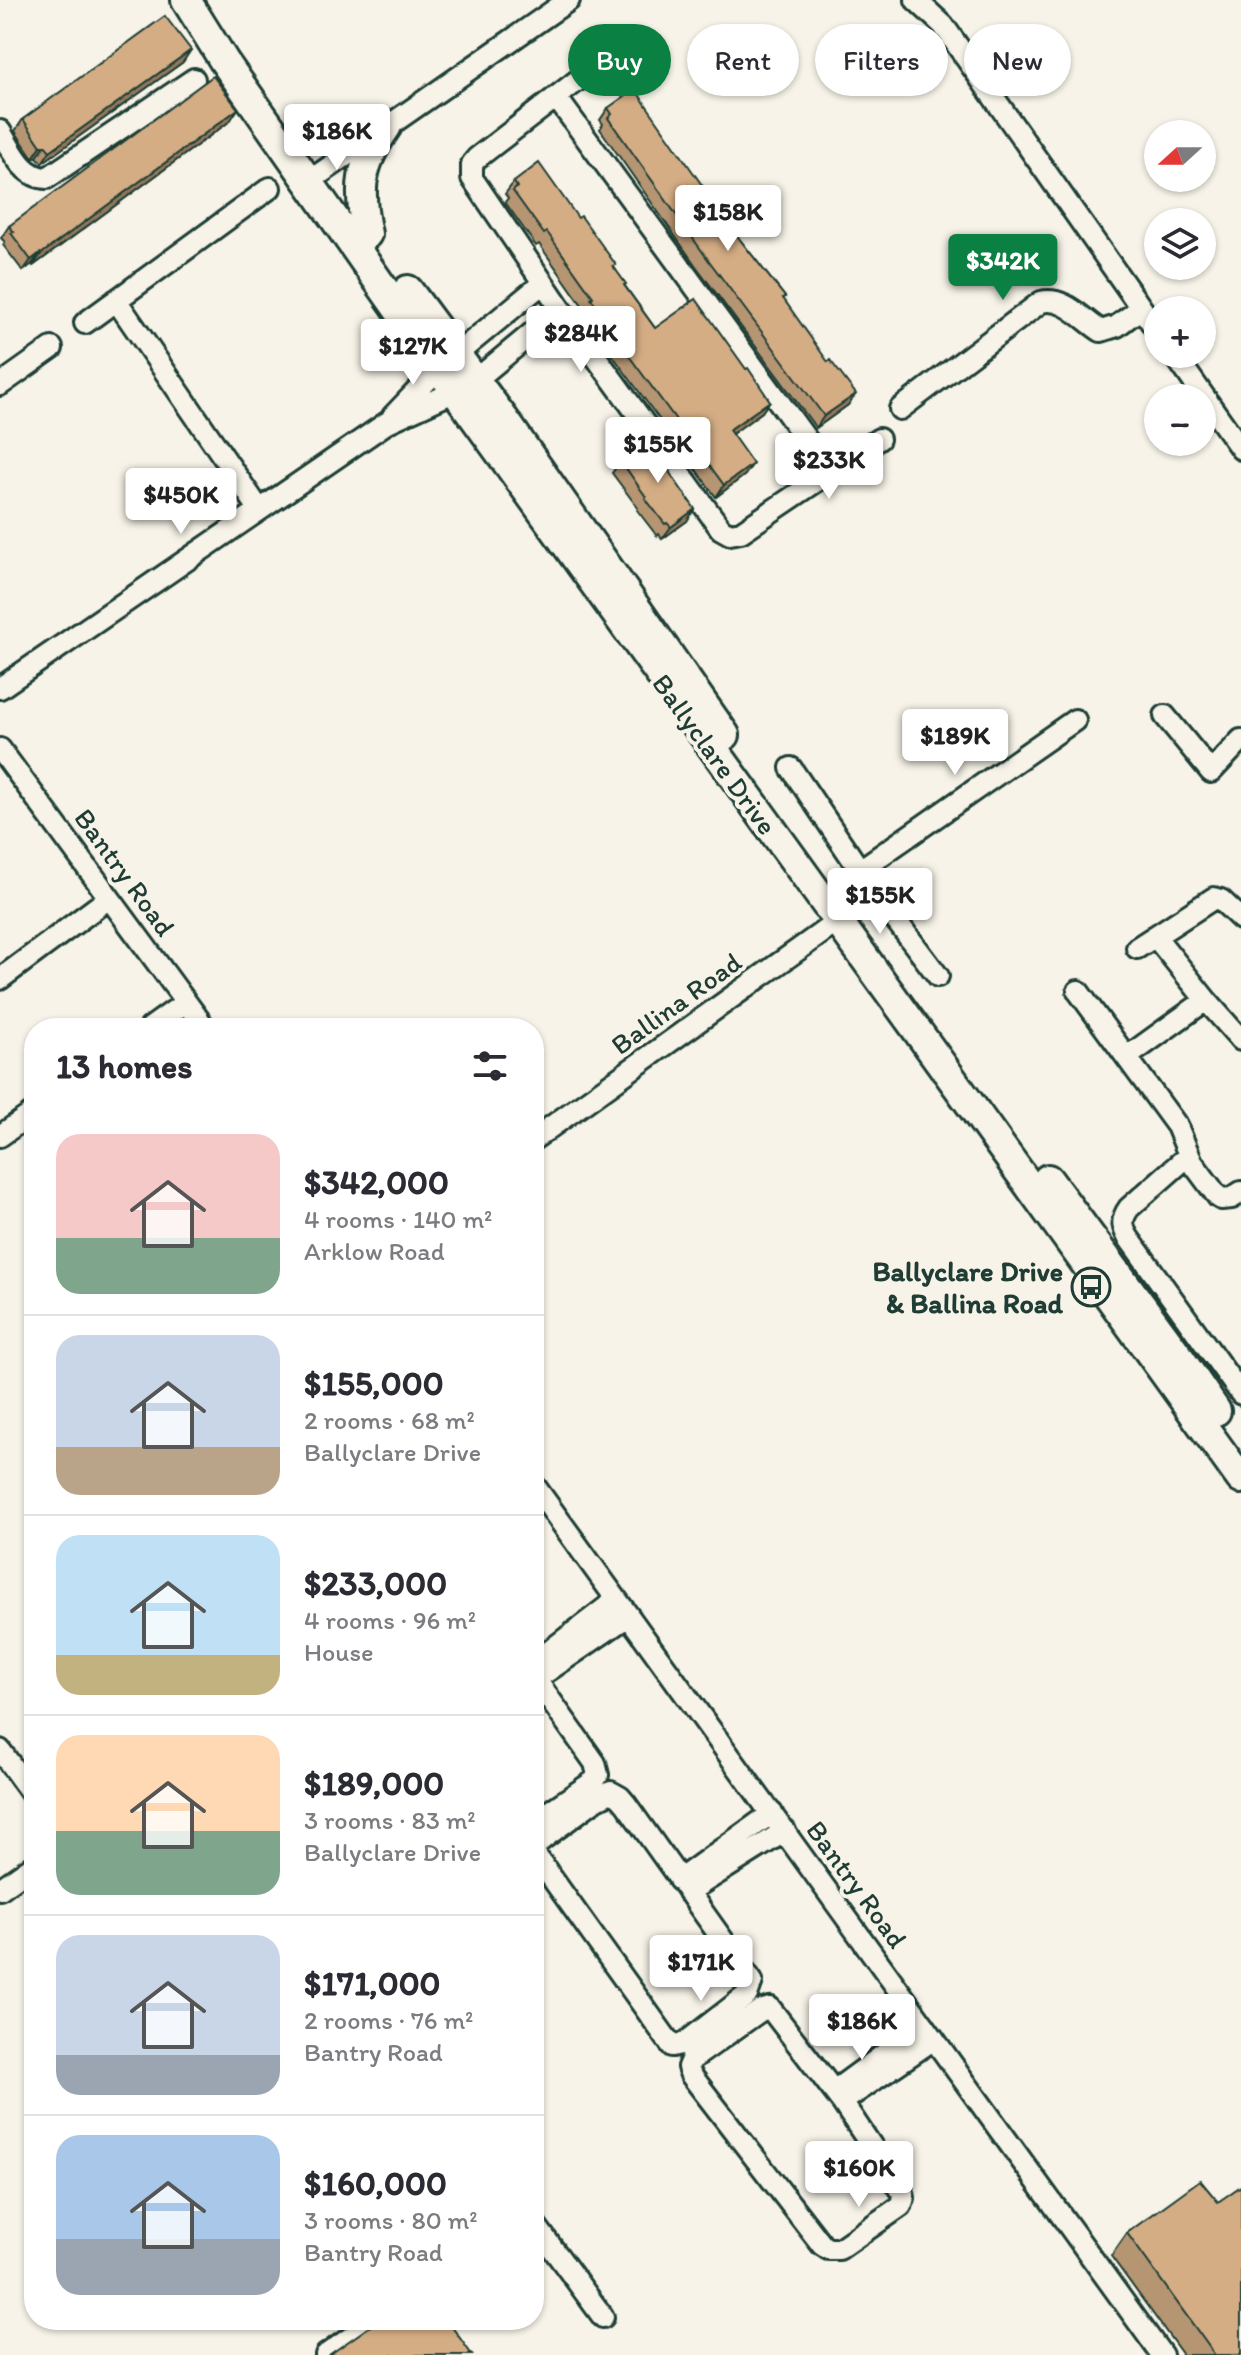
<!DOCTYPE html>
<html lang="en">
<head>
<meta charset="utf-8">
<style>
	:root { --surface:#fff; --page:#f7f7f7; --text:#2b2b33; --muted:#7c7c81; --line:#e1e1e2; --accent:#0b8043 }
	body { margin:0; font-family:Itim,sans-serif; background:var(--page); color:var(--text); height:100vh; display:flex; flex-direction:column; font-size:30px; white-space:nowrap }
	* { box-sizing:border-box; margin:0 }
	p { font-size:26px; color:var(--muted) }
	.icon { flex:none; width:44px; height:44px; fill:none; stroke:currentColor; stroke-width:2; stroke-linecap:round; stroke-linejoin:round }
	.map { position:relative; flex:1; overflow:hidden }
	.drawer { position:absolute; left:24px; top:1018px; width:520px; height:1312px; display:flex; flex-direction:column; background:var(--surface); border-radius:32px; box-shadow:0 2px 6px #0004 }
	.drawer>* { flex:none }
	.banner { position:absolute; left:568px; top:24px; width:552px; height:72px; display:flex; gap:16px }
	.needle { width:52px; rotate:249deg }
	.controls { position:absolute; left:1144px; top:120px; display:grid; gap:16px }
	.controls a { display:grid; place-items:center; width:72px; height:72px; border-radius:50%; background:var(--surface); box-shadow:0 2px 6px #0004; font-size:40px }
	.price { position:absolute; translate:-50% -68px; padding:0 18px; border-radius:8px; background:#fff; color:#222; font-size:26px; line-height:52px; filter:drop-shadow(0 2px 4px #0008) }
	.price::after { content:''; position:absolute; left:50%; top:48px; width:24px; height:18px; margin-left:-12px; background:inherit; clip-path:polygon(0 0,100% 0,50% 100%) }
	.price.on { background:var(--accent); color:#fff }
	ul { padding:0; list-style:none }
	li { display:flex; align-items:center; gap:24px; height:200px; padding:0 32px }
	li+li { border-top:2px solid var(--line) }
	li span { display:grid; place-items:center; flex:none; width:224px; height:160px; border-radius:24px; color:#555 }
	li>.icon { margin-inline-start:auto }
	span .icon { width:96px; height:96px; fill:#fffc; stroke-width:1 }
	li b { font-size:34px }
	h2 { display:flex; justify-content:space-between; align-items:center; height:96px; padding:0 32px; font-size:34px }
	.tag { padding:0 28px; border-radius:36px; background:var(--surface); box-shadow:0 2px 6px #0004; font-size:28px; line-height:72px }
	.tag.on { background:var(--accent); color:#fff }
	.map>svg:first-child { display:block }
</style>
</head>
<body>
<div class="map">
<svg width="1241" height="2355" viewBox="0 0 1241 2355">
	<rect width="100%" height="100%" fill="#f7f3e8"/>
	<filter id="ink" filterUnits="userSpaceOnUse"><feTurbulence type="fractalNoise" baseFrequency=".0125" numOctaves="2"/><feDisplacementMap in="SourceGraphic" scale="16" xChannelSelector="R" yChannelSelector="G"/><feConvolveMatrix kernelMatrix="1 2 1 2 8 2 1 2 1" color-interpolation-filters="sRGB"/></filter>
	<g filter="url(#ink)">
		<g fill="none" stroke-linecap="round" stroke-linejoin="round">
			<defs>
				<path id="street" d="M 916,0 L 943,25 L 1158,332
					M 595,67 L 477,158 L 472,164 L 472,178 L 561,309 L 721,529 L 730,534 L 741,532 L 879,439
					M 556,97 L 831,473
					M 0,131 C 12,150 22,177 47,178 L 194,79
					M 308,182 L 569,0
					M 116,300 L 259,509
					M 85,323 L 270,188
					M 1174,354 L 1241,449
					M 0,385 L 52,348
					M 900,409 L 1041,302 C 1064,296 1082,319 1101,331 L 1117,326 L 1141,308
					M 393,416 L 436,371 L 543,283
					M 0,688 L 388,422 L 471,384 L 561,309
					M 1165,716 L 1211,772 L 1241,740
					M 0,749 L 205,1028
					M 791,768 L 876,894 L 938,976
					M 860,870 L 1075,720
					M 1137,948 L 1214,898 L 1221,900 L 1241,919
					M 0,979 L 109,898
					M 1078,991 L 1177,1126 L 1192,1162 L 1218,1197 L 1221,1199 L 1232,1198 L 1241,1192
					M 1206,1000 L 1241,1040
					M 150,1028 L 186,1002
					M 1127,1057 L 1206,1000 L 1155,936
					M 0,1136 L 34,1112
					M 534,1139 L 876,894
					M 1189,1155 L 1129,1208 C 1121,1219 1122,1226 1128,1237 L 1241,1394
					M 534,1485 L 1162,2355
					M 534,1663 L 616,1600
					M 534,1677 L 595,1763 L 598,1775 L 594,1781 L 534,1822
					M 536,1679 L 628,1616
					M 0,1750 L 34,1797
					M 611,1792 L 620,1797 L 626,1804 L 752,1981 L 747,1995 L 685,2043 L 672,2046 L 534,1853 L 537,1844 L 544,1838 L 595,1800 Z
					M 679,1880 L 772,1813
					M 0,1889 L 34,1865
					M 688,1892 L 785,1831
					M 770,2008 L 842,2102 L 903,2193 L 904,2198 L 901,2206 L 839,2249 L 828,2249 L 822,2245 L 691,2075 L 688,2067 L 691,2060 L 760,2011 Z
					M 834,2091 L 924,2025
					M 842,2102 L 934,2039
					M 534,2223 L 603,2317
					M 326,2355 L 376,2320"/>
				<path id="secondary" d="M 186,0 L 224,61 L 456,392 L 1241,1479
					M 367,234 C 357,187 360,165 387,126
					M 408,290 L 504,419 L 725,735
					M 1048,1179 L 1175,1351 L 1216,1411"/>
			</defs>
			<use href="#street" stroke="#1f3d34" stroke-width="26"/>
			<use href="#secondary" stroke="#1f3d34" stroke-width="34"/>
			<use href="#street" stroke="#f7f3e8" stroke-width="20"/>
			<use href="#secondary" stroke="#f7f3e8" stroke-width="28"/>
		</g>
		<path fill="#b69572" stroke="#1f3d34" stroke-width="2" d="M 183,62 L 42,163 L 37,157 L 33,158 L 15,131 L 23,119 Z
			M 608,108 L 741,241 L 785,297 L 783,299 L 848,405 L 816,428 L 696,266 L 600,129 L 603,124 L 600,120 Z
			M 230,121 L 33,266 L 32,264 L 23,271 L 3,245 L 5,242 L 1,238 L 9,226 Z
			M 514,182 L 614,267 L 625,286 L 655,328 L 762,412 L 732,434 L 745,475 L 716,497 L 613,356 L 582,310 L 584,308 L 539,244 L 536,246 L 505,202 L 508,198 L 505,194 Z
			M 621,461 L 670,474 L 687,521 L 662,539 L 659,534 L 657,536 L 637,510 L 638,508 L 612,473 Z
			M 1218,2202 L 1241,2355 L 1183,2355 L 1111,2256 L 1127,2233 Z"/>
		<path fill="#94795d" stroke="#1f3d34" stroke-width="2" d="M 191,50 L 183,62 L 42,163 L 50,151 Z
			M 238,109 L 230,121 L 33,266 L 41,254 Z
			M 45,145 L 37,157 L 33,158 L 41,146 Z
			M 40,253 L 32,264 L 23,271 L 31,260 Z
			M 856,394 L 848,405 L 816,428 L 824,416 Z
			M 770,401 L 762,412 L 721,442 L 729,430 Z
			M 753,464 L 745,475 L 716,497 L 724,485 Z
			M 695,509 L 687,521 L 662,539 L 671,527 Z"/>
		<path fill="#d4ad85" stroke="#1f3d34" stroke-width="2" d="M 165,16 L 191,50 L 50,151 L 45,145 L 41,146 L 23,119 Z
			M 213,76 L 238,109 L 41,254 L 40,253 L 31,260 L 11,233 L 14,232 L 9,226 Z
			M 635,89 L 741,241 L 785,297 L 783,298 L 828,362 L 830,360 L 856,394 L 824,416 L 704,254 L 608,118 L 612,114 L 608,108 Z
			M 539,163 L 578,218 L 581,216 L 616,265 L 613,266 L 626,284 L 624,285 L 655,328 L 696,299 L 746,369 L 748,368 L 770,401 L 729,430 L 753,464 L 724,485 L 621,345 L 591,298 L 593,297 L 547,232 L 544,234 L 513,191 L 517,187 L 514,182 Z
			M 647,441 L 671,472 L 670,473 L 695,509 L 671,527 L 667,523 L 665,524 L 645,498 L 646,497 L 621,461 Z
			M 1200,2180 L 1218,2202 L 1241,2186 L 1241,2355 L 1215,2355 L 1127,2233 Z
			M 379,2320 L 447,2320 L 472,2355 L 329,2355 Z"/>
	</g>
	<defs>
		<symbol id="bus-ring" viewBox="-11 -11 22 22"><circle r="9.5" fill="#f7f3e8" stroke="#1f3d34" stroke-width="1.5"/><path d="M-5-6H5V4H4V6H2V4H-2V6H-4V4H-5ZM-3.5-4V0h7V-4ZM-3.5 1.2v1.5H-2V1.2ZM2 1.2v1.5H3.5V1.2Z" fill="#1f3d34"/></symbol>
	</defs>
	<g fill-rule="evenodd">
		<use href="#bus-ring" x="1069" y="1265" width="44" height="44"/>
	</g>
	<g text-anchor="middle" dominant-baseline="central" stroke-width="8" stroke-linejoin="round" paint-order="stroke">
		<g font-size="28" fill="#1f3d34" stroke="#f7f3e8">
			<text transform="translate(715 754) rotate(54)">Ballyclare Drive</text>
			<text transform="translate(125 872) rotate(54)">Bantry Road</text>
			<text transform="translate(676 1003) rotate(-36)">Ballina Road</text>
			<text transform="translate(857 1884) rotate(54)">Bantry Road</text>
		</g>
		<g font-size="28" font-weight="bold" fill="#1f3d34" stroke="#f7f3e8" text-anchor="end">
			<text x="1063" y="1271">Ballyclare Drive<tspan x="1063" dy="32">&amp; Ballina Road</tspan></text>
		</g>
	</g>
</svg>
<div class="controls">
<a><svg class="needle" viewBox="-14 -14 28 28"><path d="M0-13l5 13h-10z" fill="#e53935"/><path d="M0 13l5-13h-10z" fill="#7c7c81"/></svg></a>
<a><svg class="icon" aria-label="layers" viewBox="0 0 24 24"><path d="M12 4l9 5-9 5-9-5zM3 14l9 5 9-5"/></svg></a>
<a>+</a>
<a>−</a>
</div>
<b class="price" style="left:337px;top:172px">$186K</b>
<b class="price" style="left:728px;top:253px">$158K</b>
<b class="price on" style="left:1003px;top:302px">$342K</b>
<b class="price" style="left:581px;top:374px">$284K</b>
<b class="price" style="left:413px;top:387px">$127K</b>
<b class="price" style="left:658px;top:485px">$155K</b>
<b class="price" style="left:829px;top:501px">$233K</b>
<b class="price" style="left:181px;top:536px">$450K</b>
<b class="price" style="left:955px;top:777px">$189K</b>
<b class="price" style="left:880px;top:936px">$155K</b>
<b class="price" style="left:701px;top:2003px">$171K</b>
<b class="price" style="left:862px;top:2062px">$186K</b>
<b class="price" style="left:859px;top:2209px">$160K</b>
<div class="banner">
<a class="tag on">Buy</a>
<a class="tag">Rent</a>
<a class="tag">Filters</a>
<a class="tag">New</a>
</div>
<section class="drawer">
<h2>13 homes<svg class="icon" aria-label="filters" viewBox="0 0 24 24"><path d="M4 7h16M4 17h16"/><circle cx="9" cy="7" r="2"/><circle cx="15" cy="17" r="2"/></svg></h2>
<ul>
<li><span style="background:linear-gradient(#f6c9c9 65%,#7fa58c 0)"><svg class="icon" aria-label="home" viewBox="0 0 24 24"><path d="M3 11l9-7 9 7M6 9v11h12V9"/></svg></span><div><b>$342,000</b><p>4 rooms · 140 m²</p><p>Arklow Road</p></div></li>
<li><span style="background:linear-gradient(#c9d6e8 70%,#b9a48a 0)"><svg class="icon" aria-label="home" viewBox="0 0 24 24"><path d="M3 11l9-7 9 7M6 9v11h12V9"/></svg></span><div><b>$155,000</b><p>2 rooms · 68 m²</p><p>Ballyclare Drive</p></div></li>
<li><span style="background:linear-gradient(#bfe0f5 75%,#c2b280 0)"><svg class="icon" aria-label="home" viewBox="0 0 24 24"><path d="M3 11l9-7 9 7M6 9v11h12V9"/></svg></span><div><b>$233,000</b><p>4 rooms · 96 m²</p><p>House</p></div></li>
<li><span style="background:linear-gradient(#ffd9b3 60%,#7fa58c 0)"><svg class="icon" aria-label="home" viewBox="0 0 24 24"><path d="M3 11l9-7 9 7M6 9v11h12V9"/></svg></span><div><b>$189,000</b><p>3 rooms · 83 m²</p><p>Ballyclare Drive</p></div></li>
<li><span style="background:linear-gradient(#c9d6e8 75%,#9aa5b1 0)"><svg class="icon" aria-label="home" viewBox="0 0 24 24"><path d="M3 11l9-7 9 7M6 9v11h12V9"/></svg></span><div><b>$171,000</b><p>2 rooms · 76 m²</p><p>Bantry Road</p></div></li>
<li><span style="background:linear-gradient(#a9c7e8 65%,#9aa5b1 0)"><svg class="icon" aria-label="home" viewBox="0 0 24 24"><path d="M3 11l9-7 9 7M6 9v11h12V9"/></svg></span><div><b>$160,000</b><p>3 rooms · 80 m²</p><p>Bantry Road</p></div></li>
</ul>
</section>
</div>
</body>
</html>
